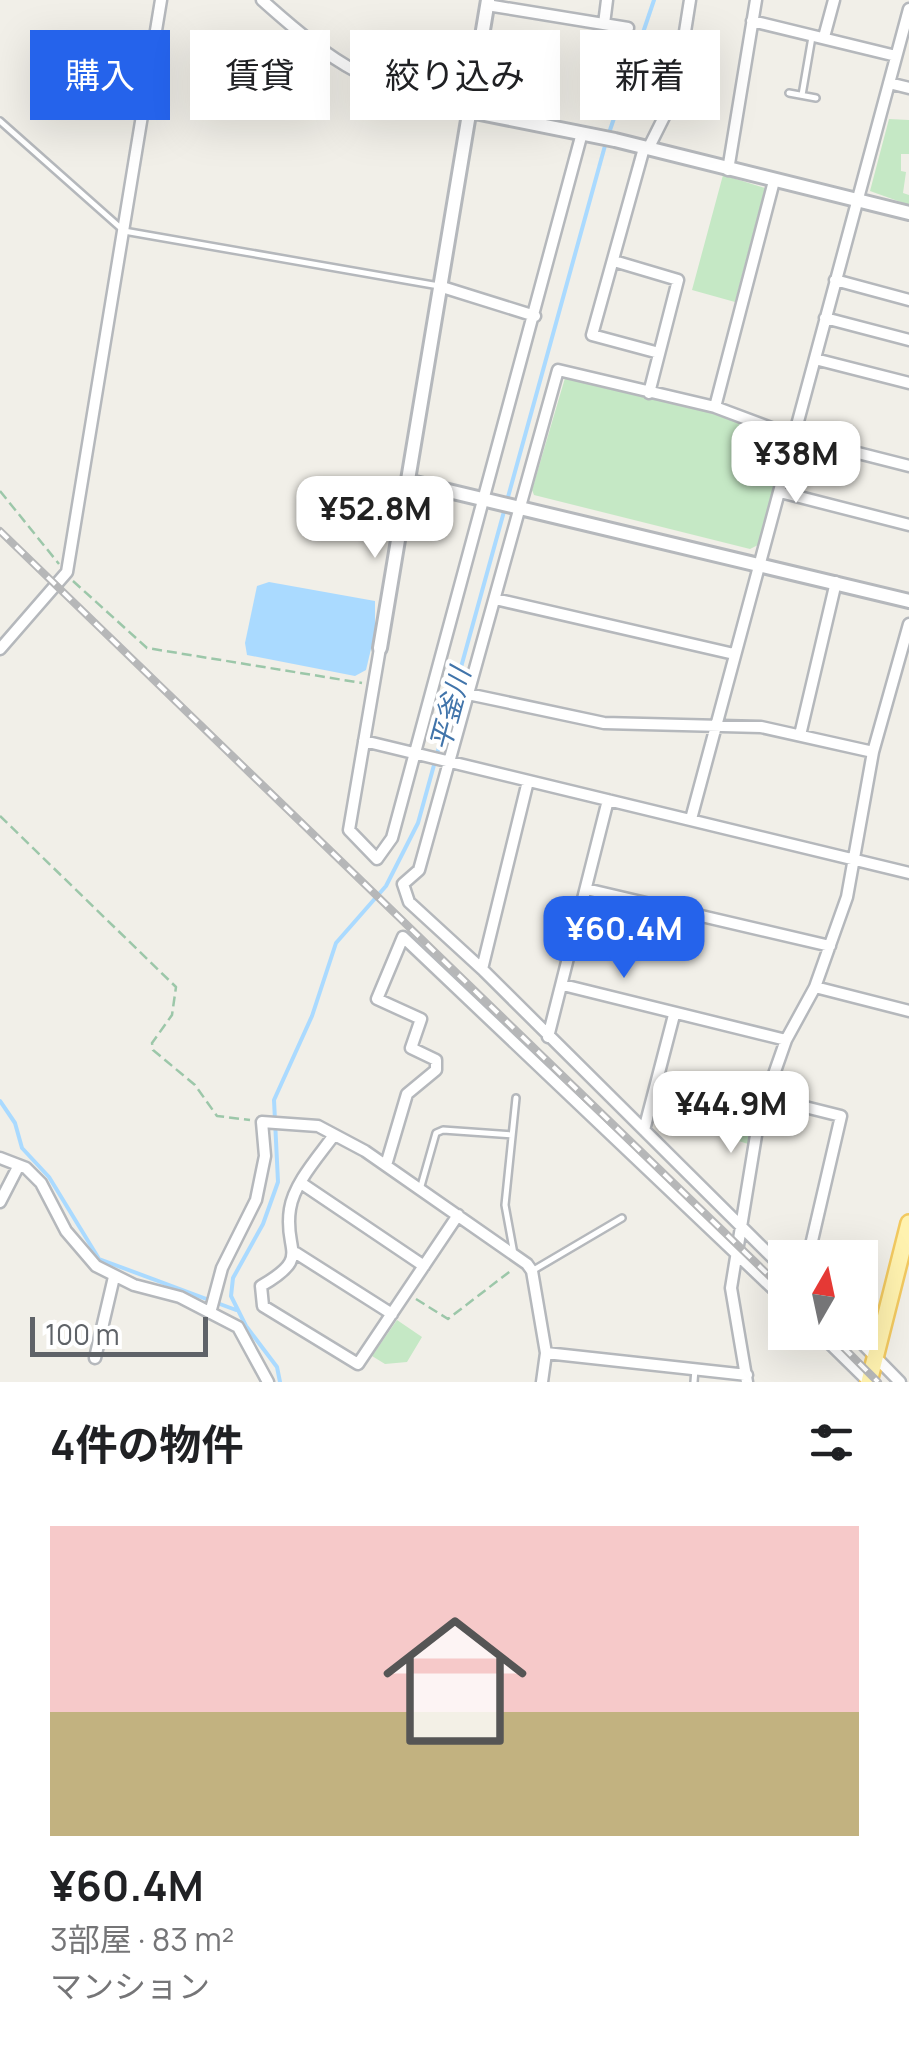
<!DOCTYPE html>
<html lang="ja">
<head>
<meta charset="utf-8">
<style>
	:root { --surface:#fff; --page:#f2f2f2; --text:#202124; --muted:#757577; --accent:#2563eb }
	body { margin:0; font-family:Manrope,"Noto Sans JP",sans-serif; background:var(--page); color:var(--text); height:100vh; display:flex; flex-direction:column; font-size:38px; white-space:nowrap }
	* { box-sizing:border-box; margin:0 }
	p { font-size:32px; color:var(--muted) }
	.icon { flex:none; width:55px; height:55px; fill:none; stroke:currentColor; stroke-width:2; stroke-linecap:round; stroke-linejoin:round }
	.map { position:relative; height:1382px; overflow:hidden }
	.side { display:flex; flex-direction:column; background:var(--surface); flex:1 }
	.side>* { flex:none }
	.guide { position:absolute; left:30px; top:30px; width:850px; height:90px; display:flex; gap:20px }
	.needle { width:65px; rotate:9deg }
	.controls { position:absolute; left:768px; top:1240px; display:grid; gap:20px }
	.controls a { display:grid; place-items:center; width:110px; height:110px; border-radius:0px; background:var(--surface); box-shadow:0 10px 40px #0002; font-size:50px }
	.scale { position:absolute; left:30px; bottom:25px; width:178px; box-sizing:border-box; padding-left:10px; border:5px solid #5f6368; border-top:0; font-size:28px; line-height:35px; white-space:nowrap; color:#5f6368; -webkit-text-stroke:8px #fff; paint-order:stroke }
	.price { position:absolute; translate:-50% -85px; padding:0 22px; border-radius:20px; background:#fff; color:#222; font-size:32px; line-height:65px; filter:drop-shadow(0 2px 5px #0008) }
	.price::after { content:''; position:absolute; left:50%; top:60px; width:30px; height:22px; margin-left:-15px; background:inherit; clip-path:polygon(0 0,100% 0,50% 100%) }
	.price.on { background:var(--accent); color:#fff }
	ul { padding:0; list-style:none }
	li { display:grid; align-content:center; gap:20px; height:530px; padding:0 50px }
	li span { display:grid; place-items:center; height:310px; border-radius:0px; color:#555 }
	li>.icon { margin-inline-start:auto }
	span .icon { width:180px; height:180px; fill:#fffc; stroke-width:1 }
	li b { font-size:42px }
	h2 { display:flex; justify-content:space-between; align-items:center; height:120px; padding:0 50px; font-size:42px }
	.pill { padding:0 35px; border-radius:0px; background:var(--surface); box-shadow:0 10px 40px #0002; font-size:35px; line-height:90px }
	.pill.on { background:var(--accent); color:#fff }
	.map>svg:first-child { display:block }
</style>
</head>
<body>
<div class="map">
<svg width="909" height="1382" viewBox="0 0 909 1382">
	<rect width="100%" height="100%" fill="#f1efe8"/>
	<path fill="#c5e8c5" d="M 889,119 L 909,120 L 909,154 L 901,154 L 901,171 L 906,172 L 903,193 L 909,195 L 909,205 L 870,191 Z
		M 723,175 L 765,188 L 735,302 L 692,290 Z
		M 565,378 L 711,413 L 782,437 L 786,444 L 760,544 L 750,549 L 534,495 L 532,490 Z
		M 702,1073 L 722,1077 L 753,1098 L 748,1144 L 688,1124 Z
		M 397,1320 L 422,1337 L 407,1362 L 385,1364 L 372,1356 Z"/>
	<path fill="#aadaff" d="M 269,582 L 375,601 L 375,632 L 366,670 L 355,676 L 247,655 L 245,643 L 257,586 Z"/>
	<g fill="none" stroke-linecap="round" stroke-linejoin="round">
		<path stroke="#aadaff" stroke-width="4" d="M 609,133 L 654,0
			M 0,1101 L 15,1123 L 22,1148 L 49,1177 L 99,1259 L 236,1310
			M 280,1382 L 277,1367 L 246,1326 L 231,1296 L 233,1278 L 263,1224 L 278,1182 L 274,1100 L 312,1016 L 336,943 L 386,886 L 418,823 L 606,142"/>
		<defs>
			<path id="service" d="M 789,93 L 816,98
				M 802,95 L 812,37
				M 0,121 L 124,231 L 439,286
				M 421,1186 L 436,1133 L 443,1130 L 512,1135
				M 514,1254 L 505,1205 L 516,1098
				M 532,1271 L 622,1218
				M 694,1382 L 695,1369"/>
			<path id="minor" d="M 262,0 C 339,69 370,86 470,111
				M 487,5 L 628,28
				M 752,21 L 896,56
				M 604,24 L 607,0
				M 824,37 L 834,0
				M 889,83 L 909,88
				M 644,148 L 592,335 L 659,353
				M 648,149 L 675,95 L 690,0
				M 728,170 L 756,0
				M 614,261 L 678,280 L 649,393
				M 835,280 L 909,300
				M 439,286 L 535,316
				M 825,318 L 909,340
				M 815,359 L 909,383
				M 715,407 L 774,181
				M 780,492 L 909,525
				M 495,599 L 734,654
				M 380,648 L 349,830 L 377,859 L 392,838 L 582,133
				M 0,649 L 67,572 L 161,0
				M 468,694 L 604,723 L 761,727 L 873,752
				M 800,735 L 836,582
				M 364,741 L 909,873
				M 691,819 L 909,9
				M 586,889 L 830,946
				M 482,969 L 528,781
				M 563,985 L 786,1040
				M 815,987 L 909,1011
				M 548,1037 L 608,800
				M 765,1097 L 841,1116 L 808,1258
				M 644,1130 L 674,1015
				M 334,1135 C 319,1156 294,1183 290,1209 C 283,1252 313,1256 261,1286 L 263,1306 L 358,1364 L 458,1215
				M 0,1158 L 26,1168 L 41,1183 L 66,1231 L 96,1266 L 134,1285 L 180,1297 L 238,1327 L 268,1382
				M 386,1165 L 407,1094 L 436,1070 L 436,1060 L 411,1048 L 421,1019 L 377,999 L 403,937 L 785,1300
				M 301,1183 L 424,1266
				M 0,1202 L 18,1167
				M 296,1253 L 392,1314
				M 785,1270 L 482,969 L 409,902 L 403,884 L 419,870 L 558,370 L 715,407 L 795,437 L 909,466
				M 210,1313 L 222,1268 L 256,1200 L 265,1156 L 262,1122 L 318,1126 L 365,1151 L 527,1264 L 532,1271 L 546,1353 L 542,1382
				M 818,1332 L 869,1382
				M 851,1332 L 900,1382
				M 546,1353 L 747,1375
				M 95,1358 L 114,1277
				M 747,1382 L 731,1288 L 759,1117 L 786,1040 L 815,987 L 847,897 L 873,752 L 909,624"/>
			<path id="tertiary" d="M 470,111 L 615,140 L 909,213
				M 411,482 L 909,601
				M 380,648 L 488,0"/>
			<path id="primary" d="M 869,1382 L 909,1223"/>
		</defs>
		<use href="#service" stroke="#b5b8bc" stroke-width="10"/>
		<use href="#minor" stroke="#b5b8bc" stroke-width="15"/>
		<use href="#tertiary" stroke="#b5b8bc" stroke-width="18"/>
		<use href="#primary" stroke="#f2c960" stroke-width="20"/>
		<path stroke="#9cc7a9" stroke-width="2.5" stroke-dasharray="10 5" stroke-linecap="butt" d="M 0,491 L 59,564
			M 73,581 L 147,648 L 362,683
			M 0,816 L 176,987 L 172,1015 L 152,1043 L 153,1050 L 195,1085 L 217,1116 L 250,1120
			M 416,1299 L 448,1319 L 513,1269"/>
		<use href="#service" stroke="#fff" stroke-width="5"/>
		<use href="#minor" stroke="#fff" stroke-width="10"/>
		<use href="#tertiary" stroke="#fff" stroke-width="12"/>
		<use href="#primary" stroke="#fff2af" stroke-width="15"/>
		<defs>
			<path id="rail" d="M 0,531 L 785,1291
				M 828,1332 L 878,1382"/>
		</defs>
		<use href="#rail" stroke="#b6b7b8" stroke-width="8"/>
		<use href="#rail" stroke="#fff" stroke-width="4" stroke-dasharray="11" stroke-linecap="butt"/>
	</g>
	<g text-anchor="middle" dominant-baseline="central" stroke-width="8" stroke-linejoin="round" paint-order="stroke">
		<g font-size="28" font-style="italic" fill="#4174aa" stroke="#fff">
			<text transform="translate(449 709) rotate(-75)">平釜川</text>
		</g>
	</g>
</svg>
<div class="controls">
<a><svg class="needle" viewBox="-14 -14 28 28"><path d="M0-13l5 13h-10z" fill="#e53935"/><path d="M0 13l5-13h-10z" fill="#757577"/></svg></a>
</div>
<div class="scale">100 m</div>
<b class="price" style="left:796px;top:506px">¥38M</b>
<b class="price" style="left:375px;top:561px">¥52.8M</b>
<b class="price on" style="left:624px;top:981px">¥60.4M</b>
<b class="price" style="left:731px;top:1156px">¥44.9M</b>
<div class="guide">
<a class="pill on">購入</a>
<a class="pill">賃貸</a>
<a class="pill">絞り込み</a>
<a class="pill">新着</a>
</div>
</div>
<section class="side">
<h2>4件の物件<svg class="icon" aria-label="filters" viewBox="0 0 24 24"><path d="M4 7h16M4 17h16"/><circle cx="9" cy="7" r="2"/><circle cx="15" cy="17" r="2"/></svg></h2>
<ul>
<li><span style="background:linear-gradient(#f6c9c9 60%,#c2b280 0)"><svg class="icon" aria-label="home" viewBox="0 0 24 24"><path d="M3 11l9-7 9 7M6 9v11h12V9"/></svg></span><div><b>¥60.4M</b><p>3部屋 · 83 m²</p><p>マンション</p></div></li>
</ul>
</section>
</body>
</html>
